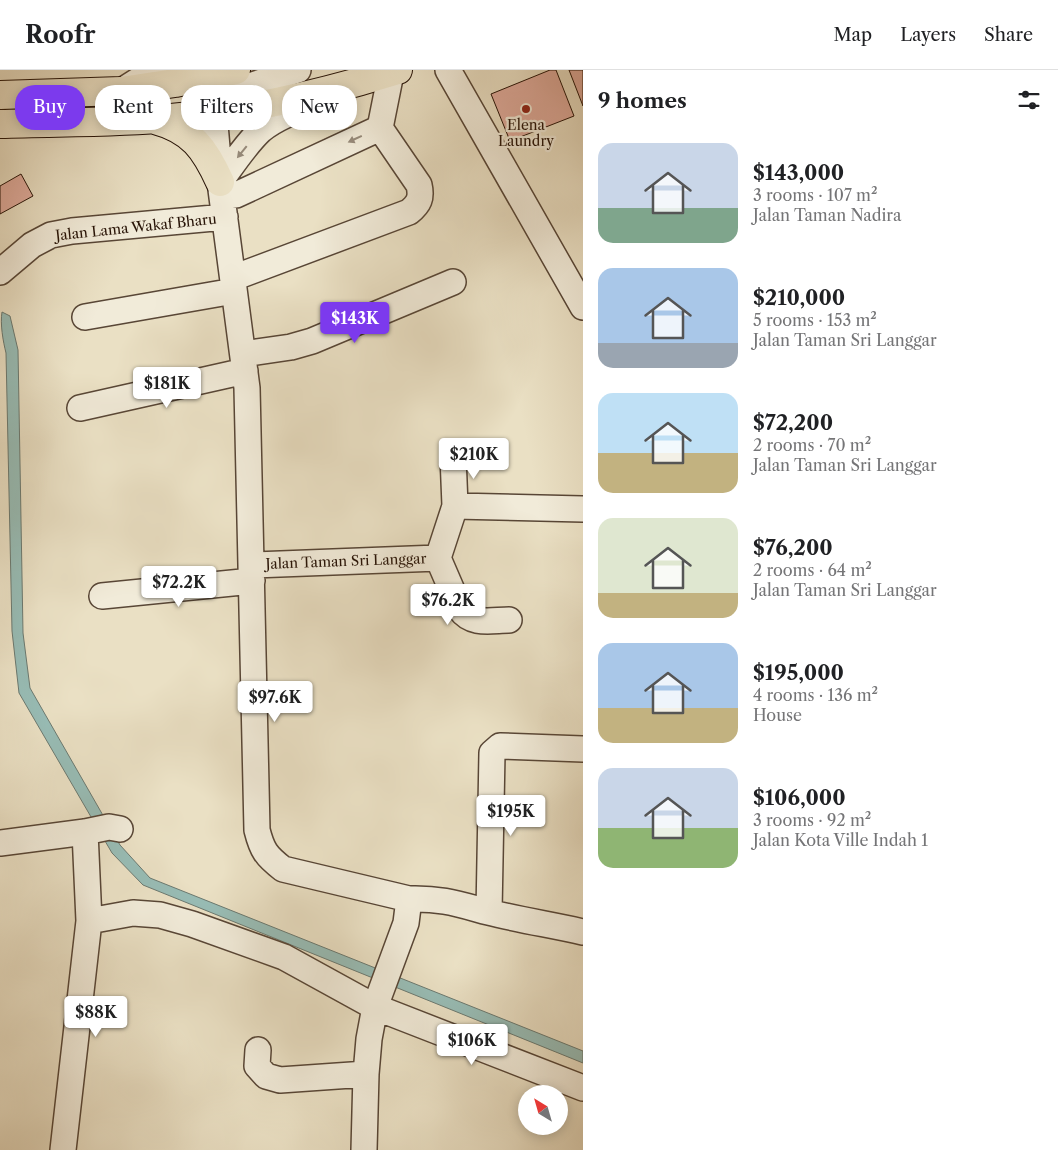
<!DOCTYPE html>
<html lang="en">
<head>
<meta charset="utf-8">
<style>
	:root { --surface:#fff; --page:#f2f2f2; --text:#202124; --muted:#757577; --line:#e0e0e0; --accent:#7c3aed }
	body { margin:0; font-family:"Libre Caslon Text",serif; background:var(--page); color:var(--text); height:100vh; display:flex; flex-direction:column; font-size:19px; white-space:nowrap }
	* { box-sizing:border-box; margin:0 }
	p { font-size:16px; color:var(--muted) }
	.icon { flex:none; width:28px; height:28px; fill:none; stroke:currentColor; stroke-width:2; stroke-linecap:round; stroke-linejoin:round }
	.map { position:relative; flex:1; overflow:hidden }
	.drawer { display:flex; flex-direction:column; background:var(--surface); width:475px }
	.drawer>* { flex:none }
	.top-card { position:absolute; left:15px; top:15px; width:475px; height:45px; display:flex; gap:10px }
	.needle { width:32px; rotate:323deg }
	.buttons { position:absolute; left:518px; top:1015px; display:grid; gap:10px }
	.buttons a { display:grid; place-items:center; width:50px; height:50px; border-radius:50%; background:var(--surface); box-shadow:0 2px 12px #0003; font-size:25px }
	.price { position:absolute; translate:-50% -42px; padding:0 11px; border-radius:5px; background:#fff; color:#222; font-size:16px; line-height:32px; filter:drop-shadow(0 1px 2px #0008) }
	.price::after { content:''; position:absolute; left:50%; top:30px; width:15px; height:11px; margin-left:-8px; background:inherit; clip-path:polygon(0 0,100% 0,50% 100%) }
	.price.selected { background:var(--accent); color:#fff }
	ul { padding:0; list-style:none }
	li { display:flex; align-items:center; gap:15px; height:125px; padding:0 15px }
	li span { display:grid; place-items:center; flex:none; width:140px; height:100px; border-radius:15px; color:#555 }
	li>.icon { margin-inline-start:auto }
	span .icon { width:60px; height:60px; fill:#fffc; stroke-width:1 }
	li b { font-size:21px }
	h2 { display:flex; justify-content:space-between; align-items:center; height:60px; padding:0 15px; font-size:21px }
	.chip { padding:0 18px; border-radius:20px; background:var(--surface); box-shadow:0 2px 12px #0003; font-size:18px; line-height:45px }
	.chip.selected { background:var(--accent); color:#fff }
	header { display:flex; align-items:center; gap:30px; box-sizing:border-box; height:70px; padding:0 25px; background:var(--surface); border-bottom:1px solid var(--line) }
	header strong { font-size:24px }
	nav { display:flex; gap:28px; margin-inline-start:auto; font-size:18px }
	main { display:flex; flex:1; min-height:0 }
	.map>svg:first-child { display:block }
</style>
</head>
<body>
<header>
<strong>Roofr</strong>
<nav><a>Map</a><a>Layers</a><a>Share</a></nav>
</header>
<main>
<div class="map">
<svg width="583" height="1080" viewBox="0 0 583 1080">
	<rect width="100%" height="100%" fill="#eae0c4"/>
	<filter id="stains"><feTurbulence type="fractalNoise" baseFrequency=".004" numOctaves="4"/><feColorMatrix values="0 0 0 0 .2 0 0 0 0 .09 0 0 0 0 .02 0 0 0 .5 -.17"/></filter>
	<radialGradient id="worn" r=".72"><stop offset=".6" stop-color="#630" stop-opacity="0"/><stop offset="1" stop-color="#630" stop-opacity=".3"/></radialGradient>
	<path fill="#98bdb6" stroke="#6b7970" d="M 2,242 L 10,246 L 18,280 L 23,563 L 30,618 L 120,775 L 150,808 L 583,981 L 583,993 L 143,815 L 112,783 L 19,623 L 12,561 L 6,283 C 3,271 0,254 2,242 Z"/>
	<path fill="#dfab9c" stroke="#271307" d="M 550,0 L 556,0 L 574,46 L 510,71 L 491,24 Z
		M 569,0 L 583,0 L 583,36 Z
		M 21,104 L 33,126 L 0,144 L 0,116 Z"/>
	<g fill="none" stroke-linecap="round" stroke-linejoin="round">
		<defs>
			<path id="minor" d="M 298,0 L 225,24 L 219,29 L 214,43 L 220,112 L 247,318 L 257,760 C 262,780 266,786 283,799 L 409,829 C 441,828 458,834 488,842 C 520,850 552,855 583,862
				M 448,0 L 583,237
				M 123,20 L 155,0
				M 220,112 C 233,94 245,75 261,60 C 278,46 301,39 321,31
				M 222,127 L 236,125 L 380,58 L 391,3
				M 0,202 L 32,175 L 51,165 L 72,161 L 225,147
				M 233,208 L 409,142 C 419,134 422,128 419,115 L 380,58
				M 85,247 L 234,221
				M 243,284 L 291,277 L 312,271 L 453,212
				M 80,338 L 245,301
				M 453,386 L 455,436
				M 438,488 L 460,539 C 472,556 492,550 509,550
				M 252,495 L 438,488 L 455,436 L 583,439
				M 102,526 L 252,511
				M 0,773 L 85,762 L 109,757 L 120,759
				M 489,842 L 492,683 L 500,676 L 583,679
				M 89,851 L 133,843 L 160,845 L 192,854 L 284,887 L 375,937 L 583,1018
				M 258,980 L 257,996 L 266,1006 L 280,1010 L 366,1004
				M 63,1080 L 89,851 L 85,762
				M 364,1080 L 366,1004 L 369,969 L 375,937 L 406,853 L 409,829"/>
			<path id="major" d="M 0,25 L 121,21 L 175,13 L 236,0
				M 155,50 C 192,60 205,79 220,112
				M 0,54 C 57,52 115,53 171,48 C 248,41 325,23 398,0"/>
		</defs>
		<use href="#minor" stroke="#584636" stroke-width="28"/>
		<use href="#major" stroke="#271307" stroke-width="30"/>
		<use href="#minor" stroke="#f1ebd9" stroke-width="25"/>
		<use href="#major" stroke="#eae0c4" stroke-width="28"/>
	</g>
	<defs><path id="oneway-solid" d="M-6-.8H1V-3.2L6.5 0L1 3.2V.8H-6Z" transform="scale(1.25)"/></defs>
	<g fill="#968a7a">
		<use href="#oneway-solid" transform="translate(355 69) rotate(155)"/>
		<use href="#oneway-solid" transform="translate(242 82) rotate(129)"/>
	</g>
	<circle fill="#8f2418" stroke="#f1ebd9" stroke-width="2" cx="526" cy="39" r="5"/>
	<g text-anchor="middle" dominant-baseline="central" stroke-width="4.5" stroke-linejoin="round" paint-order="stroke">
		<g font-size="14" fill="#271307" stroke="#f1ebd9">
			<text x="526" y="55">Elena<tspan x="526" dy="16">Laundry</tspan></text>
		</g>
		<g font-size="14" fill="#271307" stroke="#f1ebd9">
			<text transform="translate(136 157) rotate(-6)">Jalan Lama Wakaf Bharu</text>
			<text transform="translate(346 491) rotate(-2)">Jalan Taman Sri Langgar</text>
		</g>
	</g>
	<rect width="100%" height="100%" filter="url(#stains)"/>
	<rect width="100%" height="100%" fill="url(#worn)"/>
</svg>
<div class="buttons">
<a><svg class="needle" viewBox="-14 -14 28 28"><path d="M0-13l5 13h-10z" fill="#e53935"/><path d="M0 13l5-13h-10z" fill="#757577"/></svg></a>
</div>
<b class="price selected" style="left:355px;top:274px">$143K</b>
<b class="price" style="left:167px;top:339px">$181K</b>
<b class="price" style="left:474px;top:410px">$210K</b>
<b class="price" style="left:179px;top:538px">$72.2K</b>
<b class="price" style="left:448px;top:556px">$76.2K</b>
<b class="price" style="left:275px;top:653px">$97.6K</b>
<b class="price" style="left:511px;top:767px">$195K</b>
<b class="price" style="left:96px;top:968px">$88K</b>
<b class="price" style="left:472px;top:996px">$106K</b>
<div class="top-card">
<a class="chip selected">Buy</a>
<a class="chip">Rent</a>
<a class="chip">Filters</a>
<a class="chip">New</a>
</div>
</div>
<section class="drawer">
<h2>9 homes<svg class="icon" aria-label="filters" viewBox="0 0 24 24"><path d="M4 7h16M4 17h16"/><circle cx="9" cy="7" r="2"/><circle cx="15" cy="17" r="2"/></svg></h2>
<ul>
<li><span style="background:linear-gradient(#c9d6e8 65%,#7fa58c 0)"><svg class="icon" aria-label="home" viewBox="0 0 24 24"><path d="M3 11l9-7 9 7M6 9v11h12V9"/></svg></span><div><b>$143,000</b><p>3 rooms · 107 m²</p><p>Jalan Taman Nadira</p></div></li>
<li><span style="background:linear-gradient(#a9c7e8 75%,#9aa5b1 0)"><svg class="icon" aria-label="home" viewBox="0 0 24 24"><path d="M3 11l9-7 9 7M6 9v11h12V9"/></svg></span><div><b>$210,000</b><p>5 rooms · 153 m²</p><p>Jalan Taman Sri Langgar</p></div></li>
<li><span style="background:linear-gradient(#bfe0f5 60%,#c2b280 0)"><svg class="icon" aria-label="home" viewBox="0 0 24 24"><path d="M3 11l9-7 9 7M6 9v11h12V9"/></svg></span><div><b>$72,200</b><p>2 rooms · 70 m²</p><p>Jalan Taman Sri Langgar</p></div></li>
<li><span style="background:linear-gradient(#dfe7d0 75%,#c2b280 0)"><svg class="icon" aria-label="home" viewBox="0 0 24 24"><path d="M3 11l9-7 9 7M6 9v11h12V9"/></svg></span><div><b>$76,200</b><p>2 rooms · 64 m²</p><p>Jalan Taman Sri Langgar</p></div></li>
<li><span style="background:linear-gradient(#a9c7e8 65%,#c2b280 0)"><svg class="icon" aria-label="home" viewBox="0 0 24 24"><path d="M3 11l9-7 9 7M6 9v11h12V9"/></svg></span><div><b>$195,000</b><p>4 rooms · 136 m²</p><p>House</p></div></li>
<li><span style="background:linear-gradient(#c9d6e8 60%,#8fb573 0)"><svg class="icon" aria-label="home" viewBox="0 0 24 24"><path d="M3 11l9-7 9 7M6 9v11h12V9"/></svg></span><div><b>$106,000</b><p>3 rooms · 92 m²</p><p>Jalan Kota Ville Indah 1</p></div></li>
</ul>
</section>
</main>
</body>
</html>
